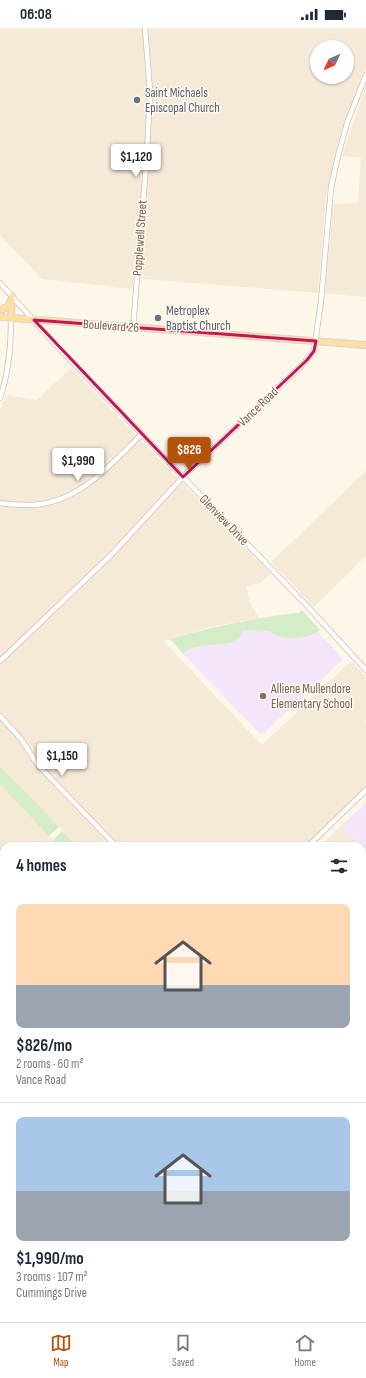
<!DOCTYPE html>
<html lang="en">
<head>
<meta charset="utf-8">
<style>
	:root { --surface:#fff; --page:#f6f6f7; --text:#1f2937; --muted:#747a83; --line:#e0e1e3; --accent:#b45309 }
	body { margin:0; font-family:"Sofia Sans Condensed",sans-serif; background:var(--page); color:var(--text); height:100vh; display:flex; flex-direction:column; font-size:15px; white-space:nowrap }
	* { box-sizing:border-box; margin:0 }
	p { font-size:13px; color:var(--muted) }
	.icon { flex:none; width:22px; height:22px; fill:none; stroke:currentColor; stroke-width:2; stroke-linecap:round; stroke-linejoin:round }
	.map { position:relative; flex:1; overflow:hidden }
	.side { position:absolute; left:0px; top:814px; width:366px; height:480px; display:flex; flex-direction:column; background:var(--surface); border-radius:12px 12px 0 0; box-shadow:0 1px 3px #0004 }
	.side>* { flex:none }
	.needle { width:26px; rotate:226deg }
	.fabs { position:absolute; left:310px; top:12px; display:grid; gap:8px }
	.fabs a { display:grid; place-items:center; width:44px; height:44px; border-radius:50%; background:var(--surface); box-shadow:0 1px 3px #0004; font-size:20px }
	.price { position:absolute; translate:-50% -34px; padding:0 9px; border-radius:4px; background:#fff; color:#222; font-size:13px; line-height:26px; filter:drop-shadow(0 1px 2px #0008) }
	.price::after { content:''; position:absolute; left:50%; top:24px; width:12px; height:9px; margin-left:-6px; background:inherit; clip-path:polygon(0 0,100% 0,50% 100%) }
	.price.active { background:var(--accent); color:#fff }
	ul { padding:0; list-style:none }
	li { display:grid; align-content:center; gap:8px; height:212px; padding:0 16px }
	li+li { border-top:1px solid var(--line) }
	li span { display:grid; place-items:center; height:124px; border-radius:8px; color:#555 }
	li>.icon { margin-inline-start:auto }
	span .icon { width:72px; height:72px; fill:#fffc; stroke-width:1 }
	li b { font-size:17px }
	h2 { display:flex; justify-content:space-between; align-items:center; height:48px; padding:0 16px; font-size:17px }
	.status { display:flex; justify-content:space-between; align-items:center; height:28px; padding:0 20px; background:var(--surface); direction:ltr }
	.status svg { height:11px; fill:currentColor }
	.tab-bar { display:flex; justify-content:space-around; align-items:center; height:56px; border-top:1px solid var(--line); background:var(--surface); font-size:11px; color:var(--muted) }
	.tab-bar a { display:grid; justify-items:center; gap:2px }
	.tab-bar .active { color:var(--accent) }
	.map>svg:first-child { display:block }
</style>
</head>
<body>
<div class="status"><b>06:08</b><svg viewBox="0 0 49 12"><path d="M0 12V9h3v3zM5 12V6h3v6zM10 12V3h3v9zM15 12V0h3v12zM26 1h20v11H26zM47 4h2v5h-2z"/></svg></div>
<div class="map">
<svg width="366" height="1294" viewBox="0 0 366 1294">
	<rect width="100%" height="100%" fill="#fdf7ea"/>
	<path fill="#f5e9d8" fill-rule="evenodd" d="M 0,0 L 366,0 L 366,40 L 361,51 L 338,116 L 326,169 L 318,265 L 133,250 L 133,261 L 42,251 L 0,207 ZM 317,19 L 347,19 L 347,49 L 317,49 Z
		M 366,58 L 366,269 L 325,265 L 333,176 L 358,175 L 361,130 L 342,128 Z
		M 71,340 L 271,546 L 260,555 L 246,558 L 249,572 L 259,590 L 210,599 L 170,611 L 164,614 L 262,717 L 351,633 L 366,649 L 366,690 L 364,692 L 366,695 L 366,758 L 303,818 L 77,818 L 0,738 L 0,381 L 7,367 L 37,372 Z
		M 366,443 L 366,528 L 314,579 L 271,534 Z
		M 0,756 L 59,818 L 4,818 L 4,1101 L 0,1105 Z
		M 341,798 L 360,818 L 320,818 Z
		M 362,820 L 366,825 L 366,1122 L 362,1117 Z
		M 4,1116 L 4,1290 L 63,1290 L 59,1294 L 0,1294 L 0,1120 Z
		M 362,1136 L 366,1140 L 366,1294 L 68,1294 L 72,1290 L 362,1290 Z"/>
	<path fill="#f4e6fa" d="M 243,602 L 269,603 L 273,607 L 310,608 L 318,604 L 329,615 L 343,631 L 263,706 L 260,706 L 183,626 L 186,623 L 199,618 L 232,614 L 237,611 Z
		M 366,775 L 366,825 L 362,820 L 362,818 L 360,818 L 341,798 Z"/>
	<path fill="#d4ecc7" d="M 302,582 L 320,602 C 310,612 278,613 269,603 L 243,602 C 241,605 240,609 238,611 C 227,621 196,612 183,626 L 170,611 C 214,598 253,590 299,585 Z
		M 0,738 L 59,799 L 49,808 L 0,756 Z
		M 62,803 L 77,818 L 59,818 L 53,812 Z
		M 362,1117 L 366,1122 L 366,1140 L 362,1136 Z"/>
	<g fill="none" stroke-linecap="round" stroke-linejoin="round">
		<defs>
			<path id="secondary" d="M 0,255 L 54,315 L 310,581 L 366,642
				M 133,300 L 147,125 L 150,63 L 145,0
				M 0,370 C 9,344 11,318 11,291
				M 0,475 C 10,477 20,477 31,477 C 79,475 109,438 142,406
				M 0,633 L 112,526 L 183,449 L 302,337 L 314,323 L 321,273 L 331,160 L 337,132 L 347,95 L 366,47
				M 0,688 L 21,711 L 37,736 L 116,818
				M 308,818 L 366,762
				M 0,1112 L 4,1108
				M 62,1294 L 66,1290"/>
			<path id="primary" d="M 0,283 L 8,278 L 11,272
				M 0,289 L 366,317
				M 11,291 L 12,268"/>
		</defs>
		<use href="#secondary" stroke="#d4c0ac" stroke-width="6"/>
		<use href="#primary" stroke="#dcd5d0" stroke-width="8"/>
		<use href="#secondary" stroke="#fff" stroke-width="4.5"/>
		<use href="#primary" stroke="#fde0a1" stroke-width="5.5"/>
	</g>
	<path fill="none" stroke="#c2185b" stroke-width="3" stroke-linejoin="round" d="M 34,292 L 316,313 L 314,323 L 307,332 L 183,449 Z"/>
	<g fill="#6b7280" stroke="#fffaf1" stroke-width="1.5">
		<circle cx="137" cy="72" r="4"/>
		<circle cx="158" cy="290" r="4"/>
	</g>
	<circle fill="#8d6e63" stroke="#fffaf1" stroke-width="1.5" cx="263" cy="668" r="4"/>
	<g text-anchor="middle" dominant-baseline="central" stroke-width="3" stroke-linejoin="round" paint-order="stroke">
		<g font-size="13" fill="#5b616d" stroke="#fffaf1" text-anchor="start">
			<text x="145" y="65">Saint Michaels<tspan x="145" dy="15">Episcopal Church</tspan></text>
			<text x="166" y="283">Metroplex<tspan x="166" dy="15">Baptist Church</tspan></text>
		</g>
		<g font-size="13" fill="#7a5e4b" stroke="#fffaf1">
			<text transform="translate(140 210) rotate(-86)">Popplewell Street</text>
			<text transform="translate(111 298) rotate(4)">Boulevard 26</text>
			<text transform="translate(258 379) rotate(-44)">Vance Road</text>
			<text transform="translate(224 492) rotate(46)">Glenview Drive</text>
		</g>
		<g font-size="13" fill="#785e54" stroke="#fffaf1" text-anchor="start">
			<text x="271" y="661">Alliene Mullendore<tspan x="271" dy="15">Elementary School</tspan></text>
		</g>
	</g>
</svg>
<div class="fabs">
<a><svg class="needle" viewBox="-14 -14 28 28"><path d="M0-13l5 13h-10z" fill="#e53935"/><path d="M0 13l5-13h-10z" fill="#747a83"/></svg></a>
</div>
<b class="price" style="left:136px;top:150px">$1,120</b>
<b class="price active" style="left:189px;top:443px">$826</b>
<b class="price" style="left:78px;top:454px">$1,990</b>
<b class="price" style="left:62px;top:749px">$1,150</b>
<section class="side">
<h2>4 homes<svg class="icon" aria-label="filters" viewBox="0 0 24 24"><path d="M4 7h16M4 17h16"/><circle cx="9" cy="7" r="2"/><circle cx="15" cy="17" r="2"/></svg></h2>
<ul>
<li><span style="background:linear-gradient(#ffd9b3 65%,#9aa5b1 0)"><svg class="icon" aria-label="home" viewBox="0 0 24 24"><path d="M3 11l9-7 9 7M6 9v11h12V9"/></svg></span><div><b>$826/mo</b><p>2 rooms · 60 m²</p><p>Vance Road</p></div></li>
<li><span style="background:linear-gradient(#a9c7e8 60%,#9aa5b1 0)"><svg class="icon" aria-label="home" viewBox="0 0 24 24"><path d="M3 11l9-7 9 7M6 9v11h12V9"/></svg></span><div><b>$1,990/mo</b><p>3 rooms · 107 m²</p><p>Cummings Drive</p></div></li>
</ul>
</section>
</div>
<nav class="tab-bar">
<a class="active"><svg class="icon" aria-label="map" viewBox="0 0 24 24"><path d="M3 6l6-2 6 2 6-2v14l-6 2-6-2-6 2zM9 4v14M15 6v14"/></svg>Map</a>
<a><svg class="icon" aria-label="saved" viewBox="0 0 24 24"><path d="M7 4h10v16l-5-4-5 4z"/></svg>Saved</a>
<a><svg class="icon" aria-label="home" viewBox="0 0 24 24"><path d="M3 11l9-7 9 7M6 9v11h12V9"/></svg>Home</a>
</nav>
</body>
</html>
